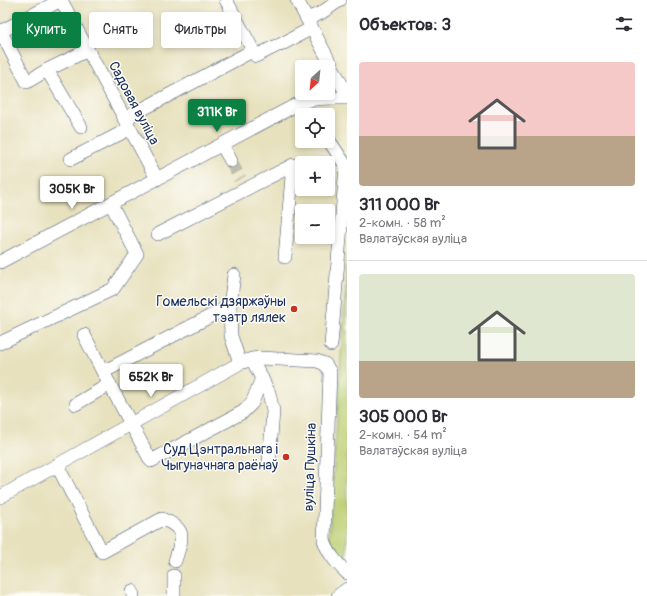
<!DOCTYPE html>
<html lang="ru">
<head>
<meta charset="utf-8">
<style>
	:root { --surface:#fff; --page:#f2f2f3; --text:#2b2b33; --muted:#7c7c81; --line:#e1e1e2; --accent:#0b8043 }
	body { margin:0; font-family:Pangolin,sans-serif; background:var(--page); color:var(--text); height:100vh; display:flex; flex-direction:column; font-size:15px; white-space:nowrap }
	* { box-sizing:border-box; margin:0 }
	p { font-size:13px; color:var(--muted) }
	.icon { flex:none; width:22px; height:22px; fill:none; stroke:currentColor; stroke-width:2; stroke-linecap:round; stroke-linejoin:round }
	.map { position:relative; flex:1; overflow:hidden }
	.sheet { display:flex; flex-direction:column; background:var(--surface); width:300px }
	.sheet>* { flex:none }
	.hud { position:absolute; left:12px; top:12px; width:275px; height:36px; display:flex; gap:8px }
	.needle { width:26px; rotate:207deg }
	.tools { position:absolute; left:295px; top:60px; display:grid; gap:8px }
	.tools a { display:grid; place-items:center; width:40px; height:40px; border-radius:4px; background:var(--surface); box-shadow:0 2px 6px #0003; font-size:20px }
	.price { position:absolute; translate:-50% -34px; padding:0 9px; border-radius:4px; background:#fff; color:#222; font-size:13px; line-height:26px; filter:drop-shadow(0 1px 2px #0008) }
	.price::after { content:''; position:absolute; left:50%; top:24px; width:12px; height:9px; margin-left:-6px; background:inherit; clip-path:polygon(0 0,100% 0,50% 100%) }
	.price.on { background:var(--accent); color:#fff }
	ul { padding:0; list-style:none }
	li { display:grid; align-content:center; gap:8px; height:212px; padding:0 12px }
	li+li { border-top:1px solid var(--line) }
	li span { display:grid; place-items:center; height:124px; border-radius:4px; color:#555 }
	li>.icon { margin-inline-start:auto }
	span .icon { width:72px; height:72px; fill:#fffc; stroke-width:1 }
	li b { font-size:17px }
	h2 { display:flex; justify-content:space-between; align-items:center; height:48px; padding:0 12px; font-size:17px }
	.chip { padding:0 14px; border-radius:4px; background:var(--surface); box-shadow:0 2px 6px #0003; font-size:14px; line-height:36px }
	.chip.on { background:var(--accent); color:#fff }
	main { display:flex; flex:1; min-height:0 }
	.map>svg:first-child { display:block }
</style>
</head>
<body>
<main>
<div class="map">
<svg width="347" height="596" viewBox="0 0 347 596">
	<rect width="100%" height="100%" fill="#fdfcf7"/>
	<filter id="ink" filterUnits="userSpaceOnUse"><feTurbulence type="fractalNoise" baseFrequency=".025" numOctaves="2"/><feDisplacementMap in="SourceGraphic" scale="8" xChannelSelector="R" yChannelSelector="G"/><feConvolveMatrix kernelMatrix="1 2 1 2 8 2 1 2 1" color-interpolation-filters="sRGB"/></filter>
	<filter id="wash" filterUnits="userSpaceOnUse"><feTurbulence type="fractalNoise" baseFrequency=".012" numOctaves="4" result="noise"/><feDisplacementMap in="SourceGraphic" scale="16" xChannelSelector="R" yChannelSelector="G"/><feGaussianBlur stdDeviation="0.9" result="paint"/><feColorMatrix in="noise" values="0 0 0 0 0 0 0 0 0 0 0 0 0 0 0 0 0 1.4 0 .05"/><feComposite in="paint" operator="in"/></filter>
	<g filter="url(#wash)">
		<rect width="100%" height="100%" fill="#e7e1bd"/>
		<path fill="#bcce71" stroke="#6c7e68" d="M 347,265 L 347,561 L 335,551 L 329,540 Z"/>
	</g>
	<g filter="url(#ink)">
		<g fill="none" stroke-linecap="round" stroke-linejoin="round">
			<path stroke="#bebdaa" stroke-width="13" stroke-dasharray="13 6" stroke-linecap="butt" d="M 231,161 L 240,179"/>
			<defs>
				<path id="minor" d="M 226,0 L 256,56 L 276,46
					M 297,0 L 347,95
					M 307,19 L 321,13 L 340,0
					M 0,32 L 61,0 L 157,179
					M 1,32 L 27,82 L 47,70
					M 280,45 L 312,28
					M 124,119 L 252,51
					M 81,127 L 47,70 L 88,50
					M 328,139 L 346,166 L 331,345
					M 222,145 L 231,161
					M 71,159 L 129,129
					M 158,234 L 293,165
					M 285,257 L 293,165
					M 0,262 L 298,104 C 314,97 330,98 347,98
					M 234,275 L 230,306 L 231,336 L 240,363
					M 230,306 L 103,372 L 151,461 L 243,412 L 252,403 L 262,378
					M 84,335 L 103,372
					M 0,343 L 113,289 L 137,254 L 111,204
					M 252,359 L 269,393 L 273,411 L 269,463
					M 76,404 L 110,384
					M 57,465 L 102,552 L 162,519 C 188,529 182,538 175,561
					M 0,497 L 240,363 L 252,359 L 260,358 L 317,361 L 325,364 L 330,372 L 324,540 C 328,554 337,563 347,573
					M 132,591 L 133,596
					M 174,596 L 174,576
					M 338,596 L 347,589"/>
			</defs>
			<use href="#minor" stroke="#3a4a6c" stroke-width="14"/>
			<use href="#minor" stroke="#fff" stroke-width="13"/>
		</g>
	</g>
	<g fill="#c8321e" stroke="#fdfcf7" stroke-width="1.5">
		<circle cx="294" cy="309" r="4"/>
		<circle cx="286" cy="457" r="4"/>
	</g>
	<g text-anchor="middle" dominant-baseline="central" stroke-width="3" stroke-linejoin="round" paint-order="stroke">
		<g font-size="14" fill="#1b2f5e" stroke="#fdfcf7">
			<text transform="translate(134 103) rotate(62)">Садовая вуліца</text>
			<text transform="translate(310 467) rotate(-88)">вуліца Пушкіна</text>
		</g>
		<g font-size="14" fill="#1b2f5e" stroke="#fdfcf7" text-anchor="end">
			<text x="286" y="301">Гомельскі дзяржаўны<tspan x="286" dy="16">тэатр лялек</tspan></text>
			<text x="278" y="449">Суд Цэнтральнага і<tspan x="278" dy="16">Чыгуначнага раёнаў</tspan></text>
		</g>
	</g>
</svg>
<div class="tools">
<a><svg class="needle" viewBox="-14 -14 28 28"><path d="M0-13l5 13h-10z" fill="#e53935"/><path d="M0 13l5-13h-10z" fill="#7c7c81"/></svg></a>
<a><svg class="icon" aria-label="locate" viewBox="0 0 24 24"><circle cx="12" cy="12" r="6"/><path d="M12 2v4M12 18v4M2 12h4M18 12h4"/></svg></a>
<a>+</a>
<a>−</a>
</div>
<b class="price on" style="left:217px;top:133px">311K Br</b>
<b class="price" style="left:72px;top:210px">305K Br</b>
<b class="price" style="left:151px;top:398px">652K Br</b>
<div class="hud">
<a class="chip on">Купить</a>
<a class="chip">Снять</a>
<a class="chip">Фильтры</a>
</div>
</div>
<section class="sheet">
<h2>Объектов: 3<svg class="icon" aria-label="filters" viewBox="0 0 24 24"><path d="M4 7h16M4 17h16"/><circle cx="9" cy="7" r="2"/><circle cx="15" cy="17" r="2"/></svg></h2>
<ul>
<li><span style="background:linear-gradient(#f6c9c9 60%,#b9a48a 0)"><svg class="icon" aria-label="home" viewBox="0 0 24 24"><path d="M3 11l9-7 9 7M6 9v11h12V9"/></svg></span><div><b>311 000 Br</b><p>2-комн. · 58 m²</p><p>Валатаўская вуліца</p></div></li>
<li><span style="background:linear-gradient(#dfe7d0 70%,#b9a48a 0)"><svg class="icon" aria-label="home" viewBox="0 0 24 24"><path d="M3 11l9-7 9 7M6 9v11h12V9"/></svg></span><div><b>305 000 Br</b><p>2-комн. · 54 m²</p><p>Валатаўская вуліца</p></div></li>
</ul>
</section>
</main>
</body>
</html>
